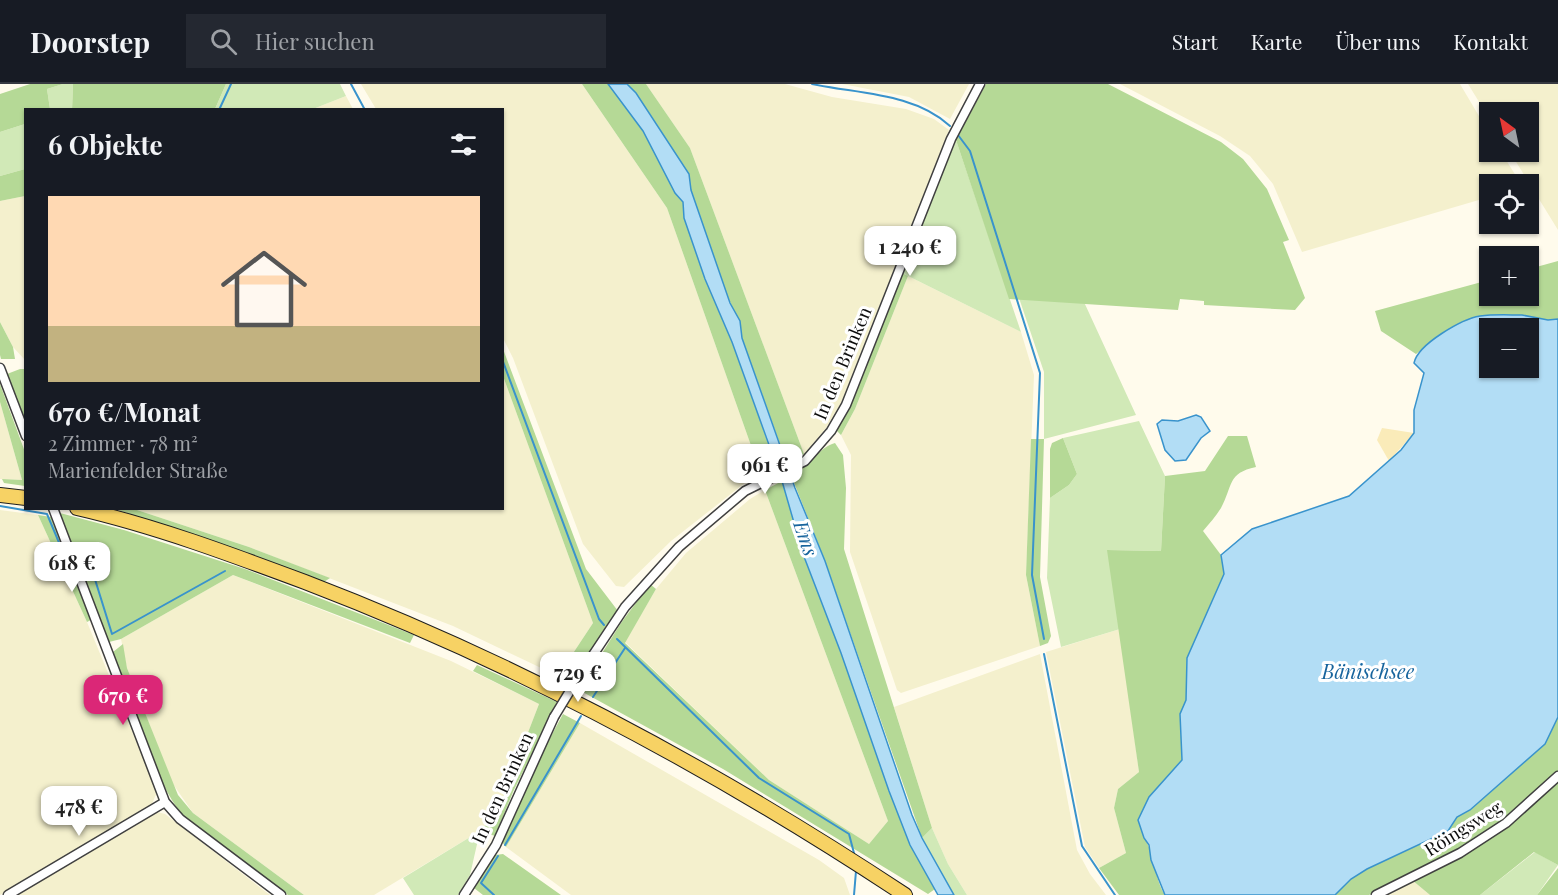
<!DOCTYPE html>
<html lang="de">
<head>
<meta charset="utf-8">
<style>
	:root { --surface:#171b24; --page:#242831; --text:#f1f3f6; --muted:#9ea1a6; --line:#363941; --accent:#db2777 }
	body { margin:0; font-family:"Playfair Display",serif; background:var(--page); color:var(--text); height:100vh; display:flex; flex-direction:column; font-size:22px; white-space:nowrap }
	* { box-sizing:border-box; margin:0 }
	p { font-size:20px; color:var(--muted) }
	.icon { flex:none; width:33px; height:33px; fill:none; stroke:currentColor; stroke-width:2; stroke-linecap:round; stroke-linejoin:round }
	.map { position:relative; flex:1; overflow:hidden }
	.details { position:absolute; left:24px; top:24px; width:480px; height:402px; display:flex; flex-direction:column; background:var(--surface); border-radius:0px; box-shadow:0 2px 4px #0004 }
	.details>* { flex:none }
	.needle { width:39px; rotate:327deg }
	.tools { position:absolute; left:1479px; top:18px; display:grid; gap:12px }
	.tools a { display:grid; place-items:center; width:60px; height:60px; border-radius:0px; background:var(--surface); box-shadow:0 2px 4px #0004; font-size:30px }
	.price { position:absolute; translate:-50% -51px; padding:0 14px; border-radius:12px; background:#fff; color:#222; font-size:20px; line-height:39px; filter:drop-shadow(0 2px 3px #0008) }
	.price::after { content:''; position:absolute; left:50%; top:36px; width:18px; height:14px; margin-left:-9px; background:inherit; clip-path:polygon(0 0,100% 0,50% 100%) }
	.price.on { background:var(--accent); color:#fff }
	ul { padding:0; list-style:none }
	li { display:grid; align-content:center; gap:12px; height:318px; padding:0 24px }
	li+li { border-top:2px solid var(--line) }
	li span { display:grid; place-items:center; height:186px; border-radius:0px; color:#555 }
	li>.icon { margin-inline-start:auto }
	span .icon { width:108px; height:108px; fill:#fffc; stroke-width:1 }
	li b { font-size:26px }
	h2 { display:flex; justify-content:space-between; align-items:center; height:72px; padding:0 24px; font-size:26px }
	header { display:flex; align-items:center; gap:36px; box-sizing:border-box; height:84px; padding:0 30px; background:var(--surface); border-bottom:2px solid var(--line) }
	header strong { font-size:28px }
	nav { display:flex; gap:33px; margin-inline-start:auto; font-size:21px }
	.search { width:420px; height:54px; background:var(--page); display:flex; align-items:center; gap:15px; box-sizing:border-box; padding:0 21px; border-radius:0px; color:var(--muted); font-size:22px }
	.map>svg:first-child { display:block }
</style>
</head>
<body>
<header>
<strong>Doorstep</strong>
<div class="search"><svg class="icon" aria-label="search" viewBox="0 0 24 24"><circle cx="10" cy="10" r="6"/><path d="M15 15l6 6"/></svg>Hier suchen</div>
<nav><a>Start</a><a>Karte</a><a>Über uns</a><a>Kontakt</a></nav>
</header>
<div class="map">
<svg width="1558" height="811" viewBox="0 0 1558 811">
	<rect width="100%" height="100%" fill="#fffbec"/>
	<path fill="#f4f0cd" d="M 361,0 L 582,0 L 667,124 L 760,387 L 671,457 L 624,503 L 616,502 L 583,460 L 513,274 L 503,254 L 502,26 L 376,25 Z
		M 646,0 L 785,0 L 832,13 L 906,25 L 934,35 L 949,46 L 841,319 L 826,344 L 804,370 L 690,64 Z
		M 842,0 L 969,0 L 950,35 L 909,13 Z
		M 1120,0 L 1460,0 L 1489,49 L 1490,68 L 1501,68 L 1521,100 L 1490,100 L 1489,113 L 1302,168 L 1273,100 L 1250,72 L 1220,52 Z
		M 1468,0 L 1558,0 L 1558,146 L 1510,68 L 1528,68 L 1528,28 L 1490,28 L 1489,34 Z
		M 346,12 L 353,25 L 313,25 Z
		M 25,112 L 25,276 L 13,263 L 0,238 L 0,117 Z
		M 908,192 L 1021,248 L 1034,291 L 1026,491 L 1040,562 L 901,609 L 897,606 L 850,468 L 851,371 L 841,351 L 855,325 Z
		M 503,292 L 593,539 L 558,592 L 453,542 L 249,463 L 134,425 L 502,424 Z
		M 0,318 L 22,396 L 0,395 Z
		M 765,406 L 888,737 L 869,760 L 769,696 L 625,558 L 656,505 L 686,469 L 750,415 Z
		M 0,426 L 38,431 L 87,538 L 157,708 L 152,720 L 0,811 Z
		M 233,491 L 451,577 L 539,620 L 497,729 L 480,747 L 374,811 L 304,811 L 193,729 L 173,700 L 127,584 L 121,555 Z
		M 1120,545 L 1139,688 L 1118,705 L 1114,724 L 1126,769 L 1099,784 L 1085,763 L 1046,568 Z
		M 1040,570 L 1077,766 L 1090,790 L 1106,811 L 967,811 L 948,780 L 932,744 L 894,623 Z
		M 580,639 L 819,776 L 844,794 L 850,811 L 571,811 L 506,763 Z
		M 157,728 L 165,730 L 270,811 L 16,811 Z
		M 1412,796 L 1430,811 L 1384,811 Z"/>
	<path fill="#d1e9b7" d="M 63,0 L 73,0 L 72,25 L 50,25 L 47,5 Z
		M 226,0 L 340,0 L 346,12 L 313,25 L 215,25 Z
		M 25,40 L 25,85 L 0,92 L 0,48 Z
		M 956,56 L 1021,248 L 902,189 Z
		M 1019,214 L 1084,218 L 1136,331 L 1044,355 L 1044,288 Z
		M 1139,337 L 1165,392 L 1161,467 L 1108,466 L 1120,545 L 1061,563 L 1047,494 L 1050,414 L 1069,401 L 1077,390 L 1063,354 Z
		M 932,744 L 948,780 L 967,811 L 954,811 L 922,754 Z
		M 480,747 L 470,791 L 458,811 L 414,811 L 403,794 Z
		M 1535,768 L 1558,781 L 1537,811 L 1480,811 Z"/>
	<path fill="#b5d996" d="M 30,0 L 63,0 L 47,5 L 50,25 L 26,26 L 25,40 L 0,48 L 0,10 Z
		M 73,0 L 226,0 L 215,25 L 72,26 Z
		M 582,0 L 608,0 L 643,47 L 683,118 L 684,134 L 705,195 L 732,258 L 776,381 L 760,387 L 667,124 Z
		M 627,0 L 646,0 L 690,64 L 804,370 L 786,377 L 742,254 C 739,236 731,222 725,205 C 713,172 702,139 691,106 C 693,91 647,26 636,9 Z
		M 986,0 L 1108,0 L 1221,58 L 1243,75 L 1267,105 L 1289,156 L 1283,158 L 1305,214 L 1295,226 L 1204,221 L 1204,217 L 1180,215 L 1178,226 L 1009,215 L 956,56 Z
		M 25,85 L 25,112 L 0,117 L 0,92 Z
		M 1558,177 L 1558,235 L 1548,236 L 1522,231 L 1435,255 L 1416,270 L 1381,247 L 1375,227 L 1489,196 L 1490,212 L 1528,212 L 1529,185 Z
		M 902,189 L 908,192 L 855,325 L 841,351 L 836,346 L 849,322 Z
		M 0,238 L 13,263 L 15,275 L 1,275 L 0,271 Z
		M 503,265 L 586,485 L 618,527 L 570,597 L 558,592 L 593,539 L 503,292 Z
		M 20,285 L 25,285 L 25,339 L 7,290 Z
		M 0,300 L 25,368 L 25,402 L 4,399 L 2,395 L 22,396 L 0,318 Z
		M 1228,352 L 1247,352 L 1256,383 C 1227,389 1233,402 1221,424 C 1216,432 1209,440 1203,447 L 1221,471 L 1224,490 L 1187,574 L 1186,616 L 1180,630 L 1182,676 L 1149,713 L 1144,754 C 1154,767 1154,794 1165,811 L 1119,811 L 1099,784 L 1126,769 L 1114,724 L 1118,705 L 1139,688 L 1107,466 L 1161,467 L 1165,392 L 1205,387 Z
		M 1063,354 L 1077,390 L 1069,401 L 1050,414 L 1050,365 L 1052,359 Z
		M 1031,355 L 1044,355 L 1040,493 L 1051,552 L 1048,559 L 1040,562 L 1026,491 Z
		M 835,359 L 843,371 L 846,404 L 844,465 L 932,744 L 922,754 L 825,477 L 791,391 C 810,382 819,363 835,359 Z
		M 782,397 L 803,470 L 841,569 L 889,707 L 910,761 L 935,805 L 928,810 L 723,685 L 579,606 L 621,539 L 650,500 L 656,505 L 625,559 L 769,696 L 869,760 L 888,737 L 765,406 Z
		M 115,425 L 134,425 L 249,463 L 330,494 L 324,498 L 251,470 Z
		M 60,429 L 124,446 L 245,485 L 414,551 L 410,559 L 233,491 L 121,555 L 109,558 Z
		M 38,431 L 51,433 L 91,536 L 87,538 Z
		M 123,560 L 127,584 L 178,711 L 193,729 L 304,811 L 288,811 L 185,734 C 153,698 131,615 113,568 Z
		M 477,581 L 557,618 L 513,708 L 495,752 L 480,747 L 497,729 L 539,620 L 473,587 Z
		M 563,630 L 580,639 L 506,763 L 502,758 L 543,667 Z
		M 1558,633 L 1558,688 L 1503,737 L 1458,767 L 1369,811 L 1335,811 L 1351,795 L 1367,785 L 1448,747 L 1457,733 L 1470,726 L 1545,660 Z
		M 1558,697 L 1558,781 L 1534,768 L 1480,811 L 1430,811 L 1412,796 L 1460,772 Z
		M 503,770 L 561,811 L 483,811 L 474,804 L 495,771 Z
		M 1558,784 L 1558,811 L 1537,811 Z"/>
	<path fill="#faebb9" d="M 1382,344 L 1414,349 L 1389,377 L 1377,356 Z"/>
	<path fill="#b2ddf5" stroke="#3993cc" stroke-width="1.5" fill-rule="evenodd" d="M 608,0 L 627,0 L 636,9 L 689,90 L 691,106 L 730,219 L 740,237 L 742,254 L 795,404 L 825,477 L 912,731 L 922,754 L 954,811 L 938,811 L 910,761 L 889,707 L 841,569 L 803,470 L 782,397 L 732,258 L 705,195 L 684,134 L 683,118 L 675,109 L 643,47 Z
		M 1522,231 L 1548,236 L 1558,235 L 1558,633 L 1545,660 L 1470,726 L 1457,733 L 1448,747 L 1367,785 L 1351,795 L 1335,811 L 1165,811 L 1151,776 L 1149,761 L 1144,754 L 1138,736 L 1149,713 L 1182,676 L 1180,630 L 1186,616 L 1187,574 L 1224,490 L 1221,471 L 1252,445 L 1349,412 L 1401,366 L 1414,349 L 1414,326 L 1424,289 L 1414,279 C 1418,260 1462,235 1480,232 C 1494,230 1509,231 1522,231 ZM 1490,244 L 1528,244 L 1528,284 L 1490,284 Z
		M 1196,331 L 1201,333 L 1210,347 L 1201,354 L 1186,376 L 1175,377 L 1165,366 L 1157,340 L 1162,336 L 1178,337 Z"/>
	<g fill="none" stroke-linecap="round" stroke-linejoin="round">
		<path stroke="#3993cc" stroke-width="2" d="M 351,0 L 365,26
			M 812,0 C 859,10 914,9 950,42
			M 219,26 L 231,0
			M 958,51 L 970,67 L 1040,289 L 1032,491 L 1044,555
			M 502,275 L 599,535 L 604,541
			M 0,422 L 47,430 L 71,487
			M 84,488 L 93,489 L 112,550 L 225,487
			M 617,555 L 759,694 L 849,750 L 855,773
			M 1044,570 L 1082,762 L 1115,811
			M 593,613 L 625,564
			M 505,761 L 581,632
			M 494,811 L 481,799 L 498,772
			M 854,811 L 856,787"/>
		<defs>
			<path id="minor" d="M 0,284 L 26,352
				M 53,424 L 165,718 L 180,735 L 281,811
				M 579,592 L 625,523 L 679,463 L 745,407 L 805,377 L 831,347 L 846,321 L 951,55 L 980,0
				M 8,811 L 165,718
				M 464,811 L 496,761 L 554,633
				M 1376,811 L 1460,769 L 1506,739 L 1558,692"/>
			<path id="primary" d="M 0,411 L 26,414
				M 77,424 C 155,442 230,470 305,498 C 517,579 716,686 905,811"/>
		</defs>
		<use href="#minor" stroke="#404040" stroke-width="11"/>
		<use href="#primary" stroke="#1e1e1e" stroke-width="16"/>
		<use href="#minor" stroke="#fff" stroke-width="8"/>
		<use href="#primary" stroke="#f7d264" stroke-width="14"/>
		<defs>
			<path id="minor-bridge" d="M 554,633 L 579,592"/>
		</defs>
		<use href="#minor-bridge" stroke="#404040" stroke-width="11" stroke-linecap="butt"/>
		<use href="#minor-bridge" stroke="#fff" stroke-width="8"/>
	</g>
	<g text-anchor="middle" dominant-baseline="central" stroke-width="6" stroke-linejoin="round" paint-order="stroke">
		<g font-size="18" fill="#0d0d0d" stroke="#fff">
			<text transform="translate(842 279) rotate(-67)">In den Brinken</text>
			<text transform="translate(502 704) rotate(-65)">In den Brinken</text>
			<text transform="translate(1463 744) rotate(-32)">Röingsweg</text>
		</g>
		<g font-size="20" font-style="italic" fill="#17649d" stroke="#fff">
			<text transform="translate(807 454) rotate(71)">Ems</text>
			<text x="1368" y="586">Bänischsee</text>
		</g>
	</g>
</svg>
<div class="tools">
<a><svg class="needle" viewBox="-14 -14 28 28"><path d="M0-13l5 13h-10z" fill="#e53935"/><path d="M0 13l5-13h-10z" fill="#9ea1a6"/></svg></a>
<a><svg class="icon" aria-label="locate" viewBox="0 0 24 24"><circle cx="12" cy="12" r="6"/><path d="M12 2v4M12 18v4M2 12h4M18 12h4"/></svg></a>
<a>+</a>
<a>−</a>
</div>
<b class="price" style="left:910px;top:193px">1 240 €</b>
<b class="price" style="left:765px;top:411px">961 €</b>
<b class="price" style="left:72px;top:509px">618 €</b>
<b class="price" style="left:578px;top:619px">729 €</b>
<b class="price on" style="left:123px;top:642px">670 €</b>
<b class="price" style="left:79px;top:753px">478 €</b>
<section class="details">
<h2>6 Objekte<svg class="icon" aria-label="filters" viewBox="0 0 24 24"><path d="M4 7h16M4 17h16"/><circle cx="9" cy="7" r="2"/><circle cx="15" cy="17" r="2"/></svg></h2>
<ul>
<li><span style="background:linear-gradient(#ffd9b3 70%,#c2b280 0)"><svg class="icon" aria-label="home" viewBox="0 0 24 24"><path d="M3 11l9-7 9 7M6 9v11h12V9"/></svg></span><div><b>670 €/Monat</b><p>2 Zimmer · 78 m²</p><p>Marienfelder Straße</p></div></li>
</ul>
</section>
</div>
</body>
</html>
